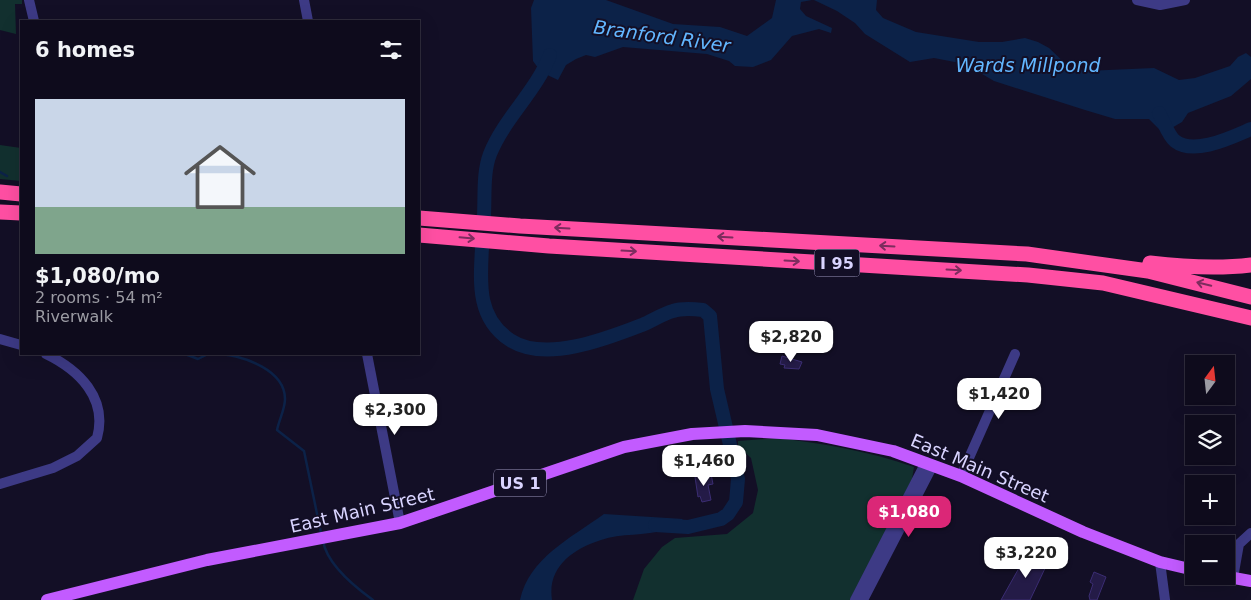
<!DOCTYPE html>
<html lang="en">
<head>
<meta charset="utf-8">
<style>
	:root { --surface:#0e0b1c; --page:#1c1929; --text:#f1f3f6; --muted:#9b9ba3; --line:#2e2b3b; --accent:#db2777 }
	body { margin:0; font-family:"DejaVu Sans",sans-serif; background:var(--page); color:var(--text); height:100vh; display:flex; flex-direction:column; font-size:19px; white-space:nowrap }
	* { box-sizing:border-box; margin:0 }
	p { font-size:16px; color:var(--muted) }
	.icon { flex:none; width:28px; height:28px; fill:none; stroke:currentColor; stroke-width:2; stroke-linecap:round; stroke-linejoin:round }
	.map { position:relative; flex:1; overflow:hidden }
	.sheet { position:absolute; left:20px; top:20px; width:400px; height:335px; display:flex; flex-direction:column; background:var(--surface); border-radius:0px; box-shadow:0 5px 20px #0002,0 0 0 1px var(--line) }
	.sheet>* { flex:none }
	.needle { width:32px; rotate:15deg }
	.controls { position:absolute; left:1185px; top:355px; display:grid; gap:10px }
	.controls a { display:grid; place-items:center; width:50px; height:50px; border-radius:0px; background:var(--surface); box-shadow:0 5px 20px #0002,0 0 0 1px var(--line); font-size:25px }
	.price { position:absolute; translate:-50% -42px; padding:0 11px; border-radius:10px; background:#fff; color:#222; font-size:16px; line-height:32px; filter:drop-shadow(0 1px 2px #0008) }
	.price::after { content:''; position:absolute; left:50%; top:30px; width:15px; height:11px; margin-left:-8px; background:inherit; clip-path:polygon(0 0,100% 0,50% 100%) }
	.price.active { background:var(--accent); color:#fff }
	ul { padding:0; list-style:none }
	li { display:grid; align-content:center; gap:10px; height:265px; padding:0 15px }
	li+li { border-top:1px solid var(--line) }
	li span { display:grid; place-items:center; height:155px; border-radius:0px; color:#555 }
	li>.icon { margin-inline-start:auto }
	span .icon { width:90px; height:90px; fill:#fffc; stroke-width:1 }
	li b { font-size:21px }
	h2 { display:flex; justify-content:space-between; align-items:center; height:60px; padding:0 15px; font-size:21px }
	.map>svg:first-child { display:block }
</style>
</head>
<body>
<div class="map">
<svg width="1251" height="600" viewBox="0 0 1251 600">
	<rect width="100%" height="100%" fill="#130f26"/>
	<path fill="#12302f" d="M 0,0 L 22,0 L 22,4 L 15,4 L 16,34 L 0,30 Z
		M 0,145 L 21,148 L 21,181 L 0,179 Z
		M 777,438 C 825,444 869,451 914,467 L 912,479 L 850,600 L 633,600 L 644,569 L 662,547 L 675,538 L 727,534 L 753,513 L 758,490 L 751,458 L 738,446 L 738,441 Z"/>
	<path fill="#0c2248" d="M 534,0 L 606,0 L 673,24 L 720,27 L 747,36 L 772,18 L 776,0 L 812,0 L 801,2 L 800,9 L 806,16 L 832,28 L 831,33 L 819,29 L 792,36 L 771,60 L 753,67 L 735,66 L 729,61 L 707,54 L 623,47 L 595,57 L 586,55 L 576,59 L 566,65 L 558,80 L 541,72 L 533,61 L 531,8 Z
		M 814,0 L 877,0 L 876,10 L 883,18 L 916,32 L 979,42 L 1002,42 L 1025,38 L 1038,42 L 1049,48 L 1069,67 L 1085,71 L 1154,68 L 1179,80 L 1195,78 L 1230,66 L 1238,57 L 1246,53 L 1251,57 L 1251,79 L 1231,96 L 1188,113 L 1182,122 L 1163,133 L 1149,119 L 1115,119 L 1085,110 L 994,81 L 965,64 L 934,58 L 910,62 L 865,34 L 855,23 L 837,11 Z
		M 604,514 L 683,519 C 678,523 672,528 666,530 C 645,536 621,533 601,540 C 572,549 547,568 552,600 L 520,600 C 529,558 571,538 604,514 Z"/>
	<g fill="none" stroke-linecap="round" stroke-linejoin="round">
		<path stroke="#0c2248" stroke-width="2.5" d="M 0,172 L 7,176
			M 185,354 L 198,359 L 208,354
			M 220,354 C 244,356 285,370 285,399 C 285,409 279,420 277,430 L 304,451 L 321,533
			M 323,541 C 327,564 355,587 373,600"/>
		<path stroke="#0c2248" stroke-width="14" d="M 1159,113 C 1164,122 1168,135 1175,141 C 1194,156 1232,137 1251,129
			M 484,215 C 485,195 483,172 490,154 C 505,117 536,92 550,55
			M 482,248 C 480,283 477,318 510,340 C 545,363 606,339 642,325 C 652,321 662,314 673,311 C 682,308 694,309 703,310 L 710,316 L 717,389 L 738,479 L 736,502 L 728,514 L 721,519 L 688,527 L 655,525"/>
	</g>
	<path fill="#241b47" stroke="#3b2d73" d="M 782,356 L 802,362 L 799,369 L 784,368 L 785,365 L 780,364 Z
		M 711,474 L 713,484 L 708,485 L 711,500 L 702,502 L 700,496 L 698,497 L 695,477 Z
		M 1028,552 L 1048,562 L 1030,600 L 1001,600 Z
		M 1094,572 L 1106,577 L 1097,600 L 1090,600 L 1089,596 L 1093,584 L 1090,582 Z"/>
	<g fill="none" stroke-linecap="round" stroke-linejoin="round">
		<path stroke="#3d3a85" stroke-width="10" d="M 29,0 L 34,21
			M 304,0 L 308,21
			M 1137,0 L 1160,5 L 1185,0
			M 0,339 L 21,345
			M 367,354 L 400,523
			M 961,476 L 1015,354
			M 0,484 L 53,468 L 77,456 L 97,438 C 108,398 79,370 46,354
			M 1160,562 L 1165,600
			M 1233,578 L 1239,544 L 1251,533
			M 855,600 L 926,462
			M 863,600 L 933,465"/>
		<path stroke="#c25bff" stroke-width="12" d="M 1223,576 L 1251,581
			M 47,600 L 207,560 L 400,523 L 624,447 L 692,434 L 745,431 L 817,435 L 893,451 L 961,476 L 1083,532 L 1160,562 L 1194,570"/>
		<path stroke="#ff4fa3" stroke-width="15" d="M 0,192 L 21,194
			M 0,212 L 21,213
			M 419,218 L 520,226 L 1027,254 L 1148,271 L 1251,297
			M 419,235 L 549,246 L 1028,275 L 1103,283 L 1251,318
			M 1150,263 C 1184,267 1217,269 1251,265"/>
	</g>
	<defs><path id="oneway-shaft" d="M-6 0H5M1.5-3L5.5 0L1.5 3" fill="none" stroke-width="1.6" stroke-linecap="round" stroke-linejoin="round" transform="scale(1.25)"/></defs>
	<g stroke="#7d2c5e">
		<use href="#oneway-shaft" transform="translate(562 228) rotate(-177)"/>
		<use href="#oneway-shaft" transform="translate(725 237) rotate(-177)"/>
		<use href="#oneway-shaft" transform="translate(467 238) rotate(5)"/>
		<use href="#oneway-shaft" transform="translate(887 246) rotate(-177)"/>
		<use href="#oneway-shaft" transform="translate(629 251) rotate(3)"/>
		<use href="#oneway-shaft" transform="translate(792 261) rotate(3)"/>
		<use href="#oneway-shaft" transform="translate(954 270) rotate(3)"/>
		<use href="#oneway-shaft" transform="translate(1204 284) rotate(-166)"/>
	</g>
	<g text-anchor="middle" dominant-baseline="central" stroke-width="4" stroke-linejoin="round" paint-order="stroke">
		<g fill="#130f26" stroke="#9e99be" stroke-width="1">
			<rect x="814.5" y="249.5" width="45" height="27" rx="4"/>
			<rect x="494" y="469.5" width="52" height="27" rx="4"/>
		</g>
		<g font-size="16" font-weight="bold" fill="#d9d4ff">
			<text x="837" y="263">I 95</text>
			<text x="520" y="483">US 1</text>
		</g>
		<g font-size="18" fill="#d9d4ff" stroke="#130f26">
			<text transform="translate(980 468) rotate(23)">East Main Street</text>
			<text transform="translate(362 510) rotate(-13)">East Main Street</text>
		</g>
		<g font-size="19" font-style="italic" fill="#62b6ff" stroke="#130f26">
			<text transform="translate(662 36) rotate(8)">Branford River</text>
			<text x="1028" y="65">Wards Millpond</text>
		</g>
	</g>
</svg>
<div class="controls">
<a><svg class="needle" viewBox="-14 -14 28 28"><path d="M0-13l5 13h-10z" fill="#e53935"/><path d="M0 13l5-13h-10z" fill="#9b9ba3"/></svg></a>
<a><svg class="icon" aria-label="layers" viewBox="0 0 24 24"><path d="M12 4l9 5-9 5-9-5zM3 14l9 5 9-5"/></svg></a>
<a>+</a>
<a>−</a>
</div>
<b class="price" style="left:791px;top:363px">$2,820</b>
<b class="price" style="left:999px;top:420px">$1,420</b>
<b class="price" style="left:395px;top:436px">$2,300</b>
<b class="price" style="left:704px;top:487px">$1,460</b>
<b class="price active" style="left:909px;top:538px">$1,080</b>
<b class="price" style="left:1026px;top:579px">$3,220</b>
<section class="sheet">
<h2>6 homes<svg class="icon" aria-label="filters" viewBox="0 0 24 24"><path d="M4 7h16M4 17h16"/><circle cx="9" cy="7" r="2"/><circle cx="15" cy="17" r="2"/></svg></h2>
<ul>
<li><span style="background:linear-gradient(#c9d6e8 70%,#7fa58c 0)"><svg class="icon" aria-label="home" viewBox="0 0 24 24"><path d="M3 11l9-7 9 7M6 9v11h12V9"/></svg></span><div><b>$1,080/mo</b><p>2 rooms · 54 m²</p><p>Riverwalk</p></div></li>
</ul>
</section>
</div>
</body>
</html>
